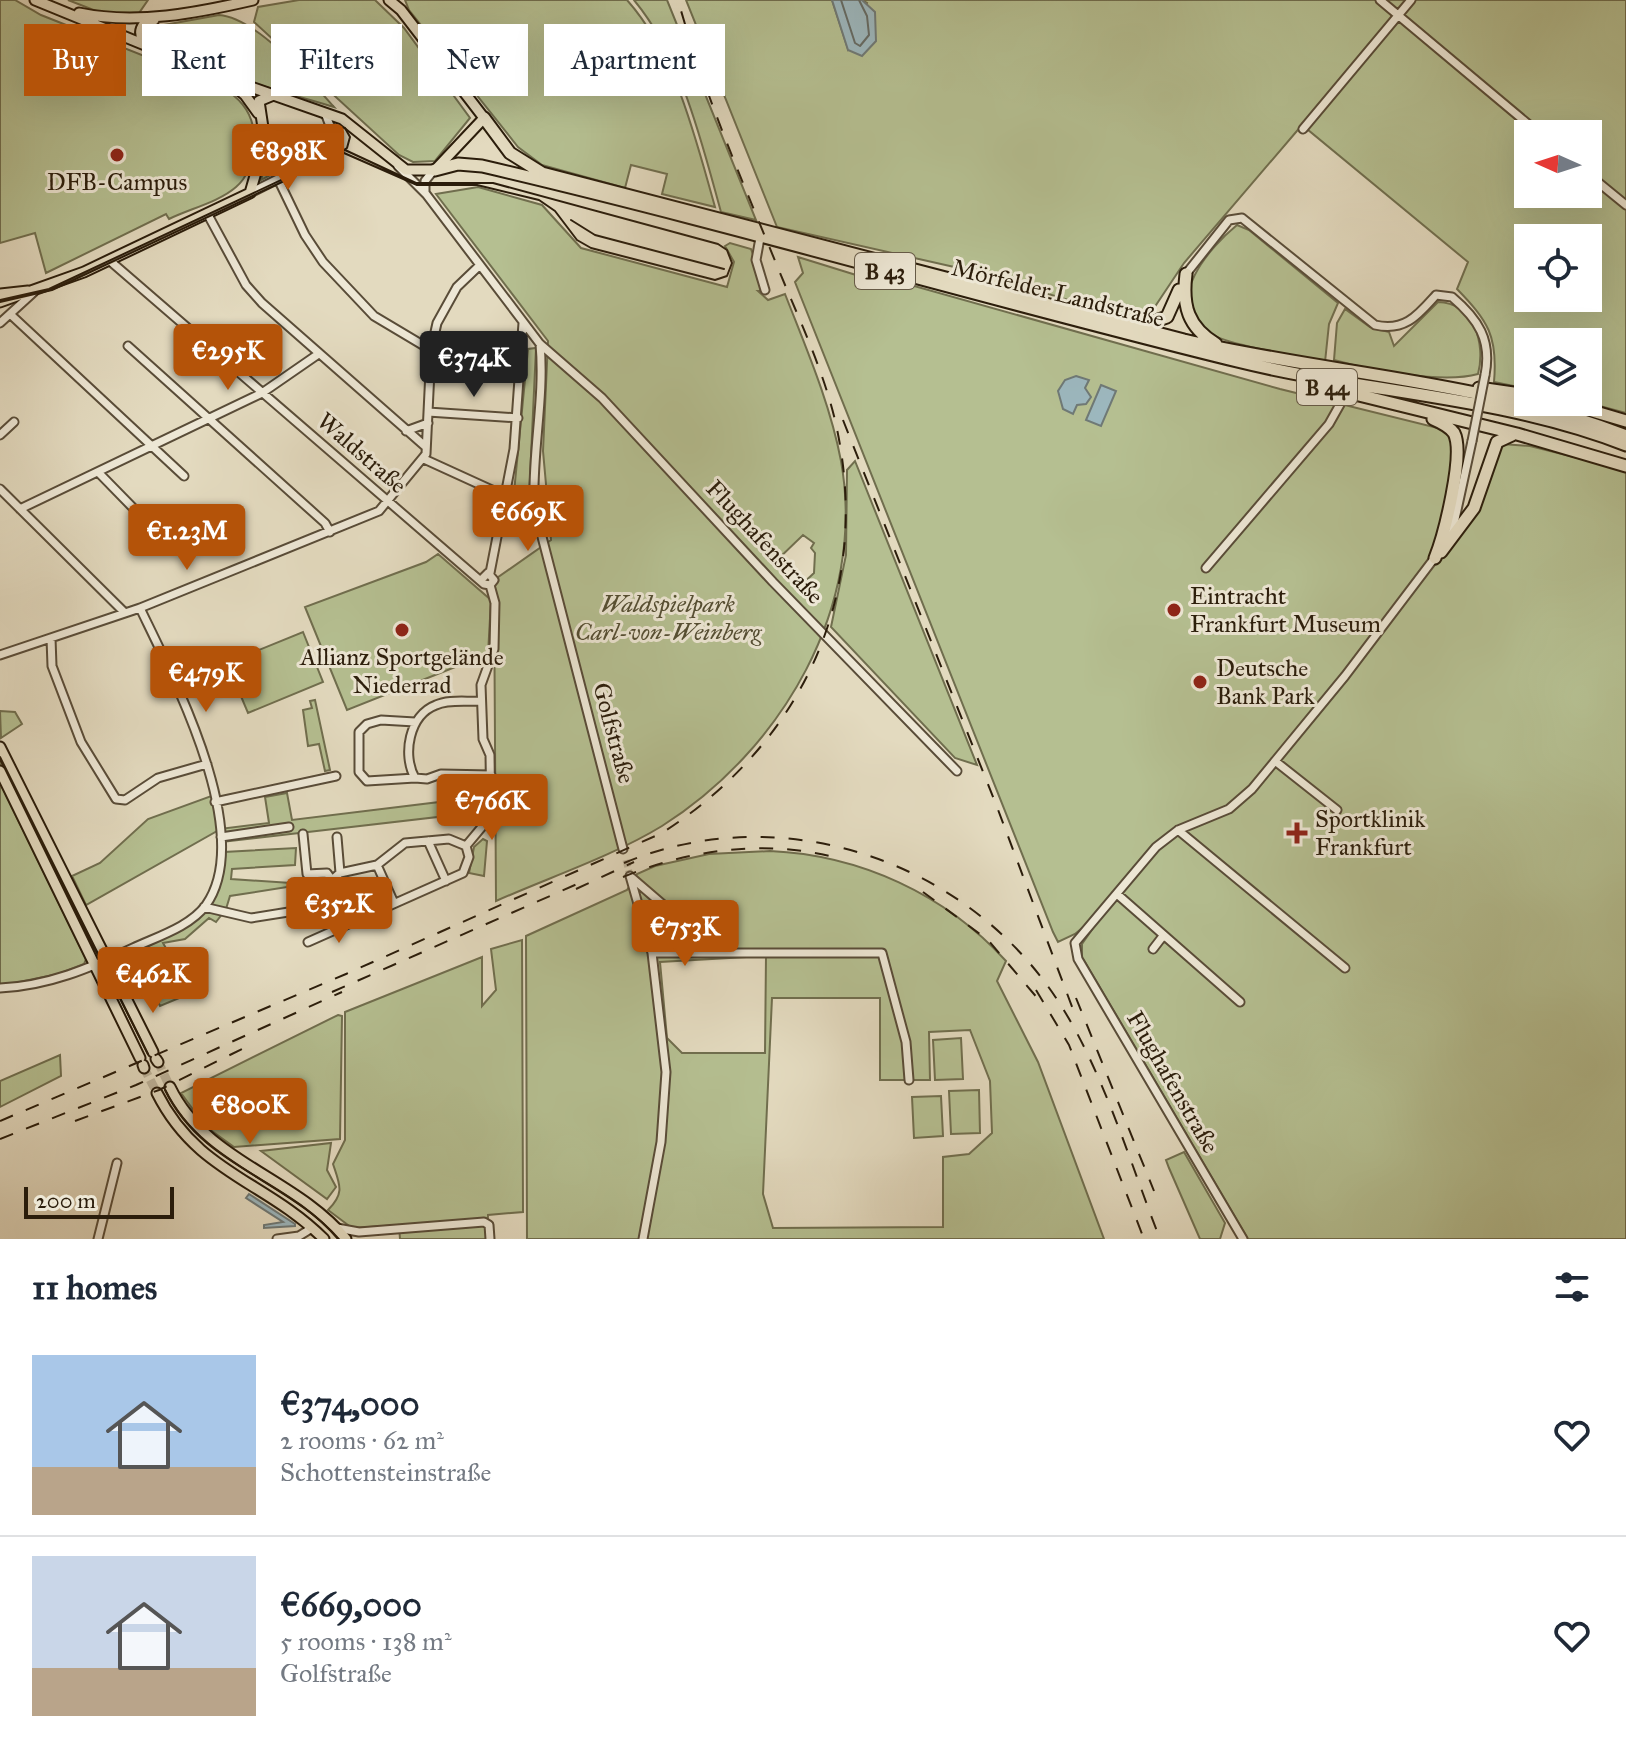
<!DOCTYPE html>
<html lang="en">
<head>
<meta charset="utf-8">
<style>
	:root { --surface:#fff; --page:#f2f2f3; --text:#1f2937; --muted:#747a83; --line:#e0e1e3; --accent:#b45309 }
	body { margin:0; font-family:"IM FELL Great Primer",serif; background:var(--page); color:var(--text); height:100vh; display:flex; flex-direction:column; font-size:30px; white-space:nowrap }
	* { box-sizing:border-box; margin:0 }
	p { font-size:26px; color:var(--muted) }
	.icon { flex:none; width:44px; height:44px; fill:none; stroke:currentColor; stroke-width:2; stroke-linecap:round; stroke-linejoin:round }
	.map { position:relative; height:1239px; overflow:hidden }
	.sheet { display:flex; flex-direction:column; background:var(--surface); flex:1 }
	.sheet>* { flex:none }
	.guide { position:absolute; left:24px; top:24px; width:800px; height:72px; display:flex; gap:16px }
	.needle { width:52px; rotate:273deg }
	.controls { position:absolute; left:1514px; top:120px; display:grid; gap:16px }
	.controls a { display:grid; place-items:center; width:88px; height:88px; border-radius:0px; background:var(--surface); box-shadow:0 8px 32px #0002; font-size:40px }
	.scale { position:absolute; left:24px; bottom:20px; width:150px; box-sizing:border-box; padding-left:8px; border:4px solid #2b1d0b; border-top:0; font-size:22px; line-height:28px; white-space:nowrap; color:#2b1d0b; -webkit-text-stroke:6px #ede7d5; paint-order:stroke }
	.price { position:absolute; translate:-50% -68px; padding:0 18px; border-radius:8px; background:var(--accent); color:#fff; font-size:26px; line-height:52px; filter:drop-shadow(0 2px 4px #0008) }
	.price::after { content:''; position:absolute; left:50%; top:48px; width:24px; height:18px; margin-left:-12px; background:inherit; clip-path:polygon(0 0,100% 0,50% 100%) }
	.price.selected { background:#222; color:#fff }
	ul { padding:0; list-style:none }
	li { display:flex; align-items:center; gap:24px; height:200px; padding:0 32px }
	li+li { border-top:2px solid var(--line) }
	li span { display:grid; place-items:center; flex:none; width:224px; height:160px; border-radius:0px; color:#555 }
	li>.icon { margin-inline-start:auto }
	span .icon { width:96px; height:96px; fill:#fffc; stroke-width:1 }
	li b { font-size:34px }
	h2 { display:flex; justify-content:space-between; align-items:center; height:96px; padding:0 32px; font-size:34px }
	.chip { padding:0 28px; border-radius:0px; background:var(--surface); box-shadow:0 8px 32px #0002; font-size:28px; line-height:72px }
	.chip.selected { background:var(--accent); color:#fff }
	.map>svg:first-child { display:block }
</style>
</head>
<body>
<div class="map">
<svg width="1626" height="1239" viewBox="0 0 1626 1239">
	<rect width="100%" height="100%" fill="#e3dabf"/>
	<filter id="stains"><feTurbulence type="fractalNoise" baseFrequency=".0025" numOctaves="4"/><feColorMatrix values="0 0 0 0 .2 0 0 0 0 .09 0 0 0 0 .02 0 0 0 .5 -.17"/></filter>
	<radialGradient id="worn" r=".72"><stop offset=".6" stop-color="#630" stop-opacity="0"/><stop offset="1" stop-color="#630" stop-opacity=".3"/></radialGradient>
	<path fill="#b5bf91" stroke="#706e4e" stroke-width="2" fill-rule="evenodd" d="M 0,0 L 15,0 L 41,15 L 162,63 L 156,78 L 167,83 L 173,66 C 212,82 257,94 254,143 C 253,160 249,176 236,187 C 219,202 189,209 169,219 L 166,214 L 46,273 L 35,233 L 0,243 Z
		M 68,0 L 148,0 L 139,13 L 109,16 Z
		M 299,0 L 375,0 L 404,28 L 470,118 L 435,161 L 413,162 L 399,155 L 254,22 L 258,7 Z
		M 405,0 L 627,0 C 676,55 695,137 715,207 L 662,194 L 667,174 L 631,165 L 625,188 L 542,165 L 518,147 L 409,10 Z
		M 634,0 L 667,0 L 756,220 L 721,212 C 701,140 682,58 634,0 Z
		M 686,0 L 832,0 L 848,49 L 867,3 L 862,0 L 1626,0 L 1626,413 L 1585,402 L 1588,402 L 1588,342 L 1528,342 L 1528,389 L 1494,382 C 1498,336 1488,321 1457,289 L 1468,262 L 1302,125 L 1184,263 L 1152,311 L 1138,321 L 972,271 L 777,227 ZM 1528,134 L 1588,134 L 1588,194 L 1528,194 ZM 1528,238 L 1588,238 L 1588,298 L 1528,298 Z
		M 219,15 C 257,18 309,79 334,107 C 288,93 179,66 148,35 L 148,30 L 153,27 Z
		M 268,128 L 303,143 L 303,158 L 261,180 L 268,156 Z
		M 478,187 L 542,205 L 581,248 L 727,287 L 734,262 L 725,246 L 730,243 L 751,249 L 768,291 L 758,291 L 768,300 L 785,294 C 806,348 830,403 841,461 C 867,606 782,750 662,826 C 611,857 550,877 496,901 L 494,580 L 551,540 L 543,451 L 548,341 L 436,194 ZM 803,535 L 814,543 L 811,548 L 815,553 L 814,573 L 799,587 L 775,562 Z
		M 1237,225 L 1249,230 L 1338,303 L 1329,324 L 1325,362 C 1297,355 1227,346 1205,331 C 1162,301 1210,247 1237,225 Z
		M 798,257 L 898,288 L 892,284 L 893,280 L 1280,389 L 1450,431 L 1453,448 L 1443,557 L 1502,444 L 1530,446 L 1626,470 L 1626,1239 L 1248,1239 L 1082,957 L 1082,944 L 1093,928 L 1088,923 L 1075,934 L 1058,942 L 1053,932 L 795,282 L 803,273 Z
		M 1438,302 C 1474,303 1486,344 1478,374 C 1442,384 1370,370 1334,360 L 1337,323 L 1345,309 L 1370,327 L 1389,332 L 1394,346 Z
		M 536,348 L 528,521 L 511,523 L 528,349 Z
		M 855,461 L 977,765 L 955,758 L 831,627 L 846,555 L 847,470 Z
		M 179,513 L 185,526 L 168,535 L 161,526 Z
		M 438,554 L 491,600 L 488,654 L 347,710 L 305,607 L 426,562 Z
		M 303,632 L 323,682 L 248,713 L 227,663 Z
		M 315,700 L 330,770 L 325,771 L 319,744 L 308,746 L 303,710 L 312,708 L 310,701 Z
		M 0,711 L 15,712 L 22,724 L 1,738 Z
		M 0,754 L 73,898 L 69,900 L 0,764 Z
		M 0,783 L 86,959 L 84,964 L 58,974 L 0,986 Z
		M 287,793 L 292,820 L 489,796 L 489,811 L 222,842 L 219,830 L 86,905 L 72,876 L 100,863 L 148,819 L 214,795 L 220,829 L 269,823 L 265,797 Z
		M 483,839 L 487,841 L 484,876 L 469,873 L 474,847 Z
		M 296,848 L 295,865 L 232,869 L 231,879 L 306,884 L 230,896 L 226,909 L 216,922 L 209,918 L 185,939 L 163,943 L 167,950 L 159,957 L 184,996 L 160,1006 L 141,968 L 123,975 L 116,962 C 149,945 200,926 217,889 C 221,878 222,863 224,852 Z
		M 770,851 C 860,855 945,894 1006,961 L 997,981 L 1038,1062 L 1104,1239 L 527,1239 L 526,936 L 627,890 L 637,874 L 655,866 L 709,854 ZM 766,956 L 765,1053 L 682,1053 L 667,1038 L 660,962 ZM 772,998 L 880,998 L 880,1080 L 930,1080 L 929,1032 L 970,1030 L 990,1081 L 992,1133 L 969,1154 L 943,1157 L 943,1227 L 773,1228 L 763,1194 Z
		M 522,940 L 523,1212 L 488,1215 L 487,1239 L 400,1239 L 399,1225 L 352,1228 L 328,1210 C 345,1193 340,1185 333,1164 L 345,1140 L 345,1012 L 482,957 L 482,1006 L 496,990 L 491,949 Z
		M 338,1015 L 342,1016 L 340,1139 L 234,1147 L 205,1126 L 181,1093 Z
		M 961,1038 L 963,1079 L 935,1080 L 933,1040 Z
		M 60,1055 L 61,1076 L 0,1107 L 0,1081 Z
		M 979,1090 L 980,1133 L 951,1134 L 949,1091 Z
		M 941,1096 L 943,1136 L 914,1138 L 912,1097 Z
		M 331,1143 L 327,1170 L 336,1187 L 327,1199 L 261,1151 Z
		M 1184,1152 L 1225,1223 L 1220,1239 L 1200,1239 L 1169,1168 L 1166,1160 Z"/>
	<path fill="#9cb7be" stroke="#6f7976" stroke-width="2" d="M 832,0 L 862,0 L 875,12 L 876,41 L 862,56 L 848,50 Z
		M 1076,376 L 1089,380 L 1085,388 L 1091,397 L 1086,404 L 1077,405 L 1073,414 L 1063,409 L 1058,391 L 1065,380 Z
		M 1101,385 L 1116,391 L 1101,426 L 1086,420 Z
		M 249,1194 L 295,1224 L 295,1226 L 264,1228 L 264,1225 L 283,1222 L 246,1198 Z"/>
	<g fill="none" stroke-linecap="round" stroke-linejoin="round">
		<path stroke="#646a64" stroke-width="2" d="M 841,0 L 855,43 L 860,46 L 869,35 L 867,16 L 859,0"/>
		<path stroke="#beb49b" stroke-width="7" stroke-dasharray="7 3.5" stroke-linecap="butt" d="M 626,860 L 630,876"/>
		<path stroke="#beb49b" stroke-width="9" stroke-dasharray="9 4.5" stroke-linecap="butt" d="M 158,1062 L 170,1087
			M 144,1068 L 157,1093"/>
		<defs>
			<path id="minor" d="M 1380,0 L 1540,134
				M 1303,129 L 1411,0
				M 398,166 L 426,194 L 540,344 L 602,398 L 773,582 L 957,771
				M 1588,174 L 1626,205
				M 278,179 L 305,235 L 323,262 L 374,316 L 431,350 L 522,357
				M 425,192 L 425,181 L 433,171
				M 250,193 L 318,159 L 332,131 L 325,113
				M 207,213 L 246,285 L 262,303 L 426,447
				M 760,238 L 756,260 L 765,290
				M 109,260 L 484,584 L 490,585 L 494,580 L 488,573 L 481,580
				M 1186,274 L 1229,220 L 1242,218 L 1375,325 C 1405,332 1418,315 1436,295 L 1452,297 C 1478,319 1492,340 1485,375
				M 10,314 L 184,476
				M 0,323 L 34,292
				M 540,344 C 545,398 532,451 534,506 L 623,849
				M 128,346 L 325,523 L 330,532
				M 428,412 L 518,418
				M 406,431 L 428,423
				M 0,435 L 14,422
				M 424,459 L 505,496
				M 99,473 L 141,516
				M 0,489 L 124,612
				M 20,509 L 262,393 L 317,355
				M 1452,533 L 1472,441
				M 1206,568 L 1329,424 L 1347,392
				M 490,573 L 514,449 L 523,323
				M 51,638 L 52,666 L 81,742 L 116,799 L 125,800 L 158,778 L 207,764
				M 0,655 L 140,608 L 379,511 L 426,454 L 431,350 L 437,323 L 457,287 L 480,265
				M 481,701 C 467,702 448,699 436,705 C 409,715 402,755 415,778 L 427,779 L 441,774 L 491,775
				M 1275,761 L 1337,810
				M 415,778 L 367,781 L 359,772 L 359,732 L 367,724 L 381,720 L 415,722
				M 215,802 L 336,776
				M 1178,830 L 1345,968
				M 303,834 L 307,874 L 327,873 L 332,880
				M 221,837 L 289,827
				M 337,837 L 340,873
				M 428,841 L 446,881
				M 466,846 L 491,816 L 490,755 L 483,739 L 481,685 L 494,649 L 495,603 L 490,585
				M 377,865 L 394,903
				M 630,876 L 652,953 L 666,1072 L 661,1142 L 643,1239
				M 632,878 L 718,952
				M 1117,894 L 1240,1002
				M 204,907 L 251,918 L 301,910
				M 308,942 L 463,873 L 469,857 L 466,846 L 449,839 L 405,843 L 377,865 L 340,873 L 332,880 L 331,891 L 345,923
				M 1153,949 L 1163,936
				M 652,953 L 882,953 L 906,1042 L 909,1080
				M 0,988 C 48,986 90,968 133,948 C 156,937 190,927 206,905 C 256,834 173,677 140,608
				M 337,1228 L 359,1232 L 484,1222 L 489,1225 L 490,1239
				M 98,1239 L 117,1163
				M 277,1239 L 299,1236 L 312,1228
				M 1243,1239 L 1078,959 L 1075,943 L 1156,847 L 1178,830 L 1229,809 L 1252,789 L 1345,676 L 1436,556"/>
			<path id="major" d="M 35,0 L 228,79 L 342,119 L 406,170 L 435,170 L 484,118 L 401,10 L 389,0
				M 79,13 C 136,25 197,13 253,0
				M 149,46 C 142,40 137,33 144,24 L 154,20
				M 230,83 L 245,95 L 258,113
				M 0,294 L 28,291
				M 0,302 L 84,272 L 250,193 L 265,141 L 259,101 L 271,96
				M 0,747 L 153,1052
				M 0,771 L 140,1058
				M 156,1059 L 158,1062
				M 143,1065 L 144,1068
				M 170,1087 C 206,1162 295,1177 346,1239
				M 157,1093 C 197,1173 266,1181 324,1239"/>
			<path id="highway" d="M 484,118 L 510,153 L 542,173 L 1184,340 C 1330,374 1486,381 1626,436
				M 435,170 L 458,164 L 482,166 C 735,225 984,299 1237,361 C 1366,393 1501,396 1626,445
				M 1186,274 C 1182,306 1188,327 1216,344
				M 1141,326 L 1167,317 L 1179,290
				M 1306,382 L 1517,434 L 1626,466
				M 1479,388 L 1528,395
				M 1562,402 L 1626,421
				M 1433,419 C 1440,422 1449,426 1454,433 C 1465,454 1444,536 1435,558
				M 1441,552 L 1474,508 L 1497,442 L 1512,435"/>
		</defs>
		<use href="#minor" stroke="#594c38" stroke-width="11"/>
		<use href="#major" stroke="#2b1d0b" stroke-width="13"/>
		<use href="#highway" stroke="#2b1d0b" stroke-width="15"/>
		<use href="#minor" stroke="#ede7d5" stroke-width="7"/>
		<use href="#major" stroke="#e3dabf" stroke-width="9"/>
		<use href="#highway" stroke="#e3dabf" stroke-width="11"/>
		<path stroke="#2b1d0b" stroke-width="2" d="M 308,165 L 326,131 L 335,126 L 345,128 L 350,137 L 347,148 L 339,153
			M 571,220 L 595,235 L 724,269
			M 0,300 L 49,289 L 345,150 L 416,183 L 493,183 L 718,244 L 727,250 L 732,263 L 727,276 L 715,280 L 591,248 L 577,240 L 555,211 L 539,200 L 477,185 L 417,185 L 344,153 L 52,290 L 0,302
			M 0,757 L 148,1054
			M 165,1090 C 203,1168 286,1177 338,1239"/>
		<path stroke="#2b1d0b" stroke-width="2" stroke-dasharray="14 14" stroke-linecap="butt" d="M 843,420 L 997,807 L 1074,1012
			M 624,863 C 782,797 969,861 1060,1004 C 1103,1071 1131,1165 1160,1239
			M 623,877 C 691,849 766,839 838,858
			M 576,889 L 634,862
			M 923,892 L 988,940 L 1039,1000
			M 1036,990 L 1069,1045 L 1144,1239
			M 332,992 L 584,881
			M 1076,998 L 1154,1191
			M 0,1121 L 346,974 L 662,833 C 805,741 874,589 835,420 C 823,370 800,321 780,273 C 743,182 704,94 678,0
			M 75,1121 L 159,1090 L 244,1048
			M 0,1139 L 136,1085 L 342,992"/>
		<defs>
			<path id="minor-bridge" d="M 1472,441 L 1485,375"/>
		</defs>
		<use href="#minor-bridge" stroke="#594c38" stroke-width="11" stroke-linecap="butt"/>
		<use href="#minor-bridge" stroke="#ede7d5" stroke-width="7"/>
	</g>
	<g fill="#8f2418" stroke="#ede7d5" stroke-width="3">
		<circle cx="117" cy="155" r="8"/>
		<circle cx="1174" cy="610" r="8"/>
		<circle cx="402" cy="630" r="8"/>
		<circle cx="1200" cy="682" r="8"/>
		<path d="M1293 821h8v8h8v8h-8v8h-8v-8h-8v-8h8z"/>
	</g>
	<g text-anchor="middle" dominant-baseline="central" stroke-width="6" stroke-linejoin="round" paint-order="stroke">
		<g fill="#ede7d5" stroke="#655a48" stroke-width="2">
			<rect x="855" y="253" width="60" height="36" rx="6"/>
			<rect x="1297" y="369" width="60" height="36" rx="6"/>
		</g>
		<g font-size="22" font-weight="bold" fill="#2b1d0b">
			<text x="885" y="271">B 43</text>
			<text x="1327" y="387">B 44</text>
		</g>
		<g font-size="24" fill="#2b1d0b" stroke="#ede7d5" text-anchor="start">
			<text x="117" y="182" text-anchor="middle">DFB-Campus</text>
			<text x="1190" y="596">Eintracht<tspan x="1190" dy="28">Frankfurt Museum</tspan></text>
			<text x="402" y="657" text-anchor="middle">Allianz Sportgelände<tspan x="402" dy="28">Niederrad</tspan></text>
			<text x="1216" y="668">Deutsche<tspan x="1216" dy="28">Bank Park</tspan></text>
			<text x="1315" y="819">Sportklinik<tspan x="1315" dy="28">Frankfurt</tspan></text>
		</g>
		<g font-size="24" fill="#2b1d0b" stroke="#ede7d5">
			<text transform="translate(1058 293) rotate(14)">Mörfelder Landstraße</text>
			<text transform="translate(362 453) rotate(41)">Waldstraße</text>
			<text transform="translate(765 542) rotate(47)">Flughafenstraße</text>
			<text transform="translate(614 733) rotate(75)">Golfstraße</text>
			<text transform="translate(1173 1082) rotate(60)">Flughafenstraße</text>
		</g>
		<g font-size="24" font-style="italic" fill="#544e33" stroke="#ede7d5">
			<text x="668" y="604">Waldspielpark<tspan x="668" dy="28">Carl-von-Weinberg</tspan></text>
		</g>
	</g>
	<rect width="100%" height="100%" filter="url(#stains)"/>
	<rect width="100%" height="100%" fill="url(#worn)"/>
</svg>
<div class="controls">
<a><svg class="needle" viewBox="-14 -14 28 28"><path d="M0-13l5 13h-10z" fill="#e53935"/><path d="M0 13l5-13h-10z" fill="#747a83"/></svg></a>
<a><svg class="icon" aria-label="locate" viewBox="0 0 24 24"><circle cx="12" cy="12" r="6"/><path d="M12 2v4M12 18v4M2 12h4M18 12h4"/></svg></a>
<a><svg class="icon" aria-label="layers" viewBox="0 0 24 24"><path d="M12 4l9 5-9 5-9-5zM3 14l9 5 9-5"/></svg></a>
</div>
<div class="scale">200 m</div>
<b class="price" style="left:288px;top:192px">€898K</b>
<b class="price" style="left:228px;top:392px">€295K</b>
<b class="price selected" style="left:474px;top:399px">€374K</b>
<b class="price" style="left:528px;top:553px">€669K</b>
<b class="price" style="left:187px;top:572px">€1.23M</b>
<b class="price" style="left:206px;top:714px">€479K</b>
<b class="price" style="left:492px;top:842px">€766K</b>
<b class="price" style="left:339px;top:945px">€352K</b>
<b class="price" style="left:685px;top:968px">€753K</b>
<b class="price" style="left:153px;top:1015px">€462K</b>
<b class="price" style="left:250px;top:1146px">€800K</b>
<div class="guide">
<a class="chip selected">Buy</a>
<a class="chip">Rent</a>
<a class="chip">Filters</a>
<a class="chip">New</a>
<a class="chip">Apartment</a>
</div>
</div>
<section class="sheet">
<h2>11 homes<svg class="icon" aria-label="filters" viewBox="0 0 24 24"><path d="M4 7h16M4 17h16"/><circle cx="9" cy="7" r="2"/><circle cx="15" cy="17" r="2"/></svg></h2>
<ul>
<li><span style="background:linear-gradient(#a9c7e8 70%,#b9a48a 0)"><svg class="icon" aria-label="home" viewBox="0 0 24 24"><path d="M3 11l9-7 9 7M6 9v11h12V9"/></svg></span><div><b>€374,000</b><p>2 rooms · 62 m²</p><p>Schottensteinstraße</p></div><svg class="icon" aria-label="heart" viewBox="0 0 24 24"><path d="M12 20l-8-8c-3-5 5-10 8-4 3-6 11-1 8 4z"/></svg></li>
<li><span style="background:linear-gradient(#c9d6e8 70%,#b9a48a 0)"><svg class="icon" aria-label="home" viewBox="0 0 24 24"><path d="M3 11l9-7 9 7M6 9v11h12V9"/></svg></span><div><b>€669,000</b><p>5 rooms · 138 m²</p><p>Golfstraße</p></div><svg class="icon" aria-label="heart" viewBox="0 0 24 24"><path d="M12 20l-8-8c-3-5 5-10 8-4 3-6 11-1 8 4z"/></svg></li>
</ul>
</section>
</body>
</html>
